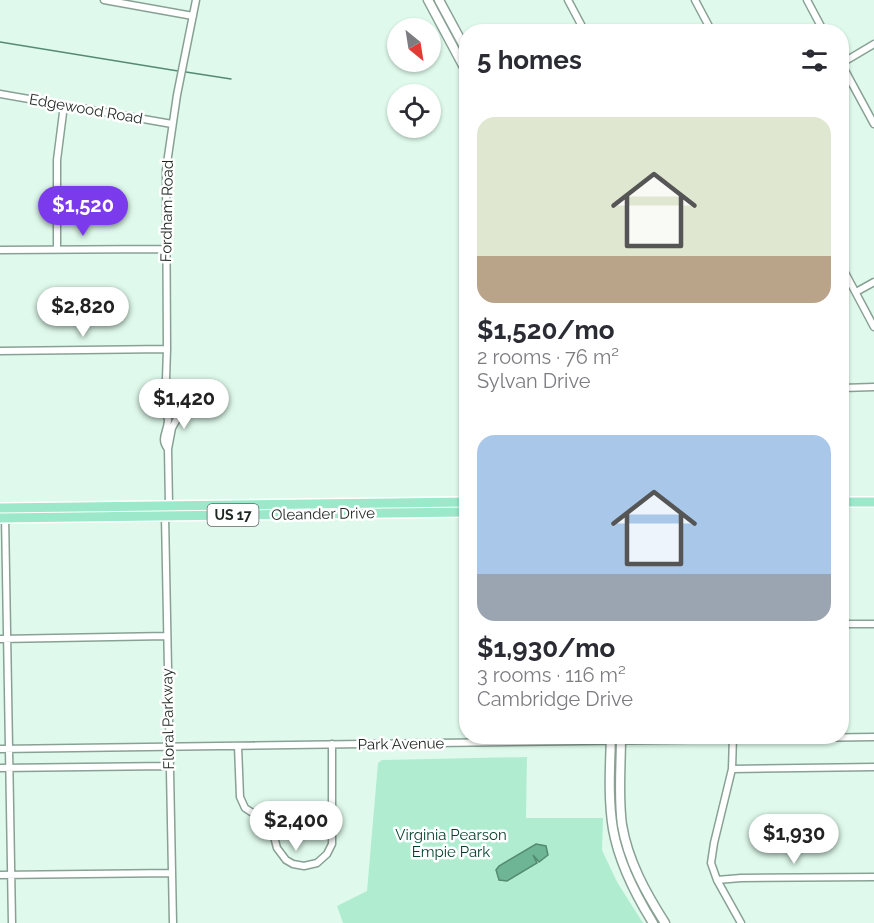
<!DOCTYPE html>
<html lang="en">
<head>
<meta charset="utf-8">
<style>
	:root { --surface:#fff; --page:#f2f2f3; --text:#2b2b33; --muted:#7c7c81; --accent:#7c3aed }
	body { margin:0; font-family:Raleway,sans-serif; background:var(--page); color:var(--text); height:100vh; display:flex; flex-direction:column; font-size:22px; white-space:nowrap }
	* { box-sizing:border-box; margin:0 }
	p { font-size:20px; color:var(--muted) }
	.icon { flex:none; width:33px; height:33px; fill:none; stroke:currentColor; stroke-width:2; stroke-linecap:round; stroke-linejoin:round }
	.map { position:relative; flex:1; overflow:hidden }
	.drawer { position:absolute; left:459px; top:24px; width:390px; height:720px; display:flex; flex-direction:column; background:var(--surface); border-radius:24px; box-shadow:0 2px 4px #0004 }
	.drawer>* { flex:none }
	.needle { width:39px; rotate:150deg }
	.fabs { position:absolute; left:387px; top:18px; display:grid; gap:12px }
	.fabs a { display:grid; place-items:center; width:54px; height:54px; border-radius:50%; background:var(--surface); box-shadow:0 2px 4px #0004; font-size:30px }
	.price { position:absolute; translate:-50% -51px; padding:0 14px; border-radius:21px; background:#fff; color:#222; font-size:20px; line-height:39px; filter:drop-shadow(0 2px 3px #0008) }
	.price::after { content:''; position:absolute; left:50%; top:36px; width:18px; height:14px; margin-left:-9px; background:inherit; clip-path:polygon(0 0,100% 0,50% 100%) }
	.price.current { background:var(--accent); color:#fff }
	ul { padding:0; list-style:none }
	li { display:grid; align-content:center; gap:12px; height:318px; padding:0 18px }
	li span { display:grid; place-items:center; height:186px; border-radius:18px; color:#555 }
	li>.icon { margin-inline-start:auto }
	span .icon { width:108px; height:108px; fill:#fffc; stroke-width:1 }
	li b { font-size:26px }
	h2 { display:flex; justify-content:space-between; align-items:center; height:72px; padding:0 18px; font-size:26px }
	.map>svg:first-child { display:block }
</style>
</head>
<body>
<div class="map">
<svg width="874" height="923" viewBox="0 0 874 923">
	<rect width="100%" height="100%" fill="#dffaec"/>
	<path fill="#b0edd0" d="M 527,757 L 526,818 L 603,818 L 602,850 L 617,882 L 643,923 L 343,923 L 337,906 L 367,891 L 378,763 L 382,760 Z"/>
	<path fill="#6db594" stroke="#558a72" stroke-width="1.5" d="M 536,844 L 546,846 L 548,855 L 539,862 L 533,855 L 537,863 L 507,881 L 499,880 L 496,870 L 499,866 Z"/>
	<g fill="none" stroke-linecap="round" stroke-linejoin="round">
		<path stroke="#558a72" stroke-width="1.5" d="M 719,29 L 721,27
			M 0,42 L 178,71
			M 186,72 L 231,79"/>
		<defs>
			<path id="street" d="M 104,0 L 193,16
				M 568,0 L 585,32
				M 695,0 L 712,32
				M 807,0 L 824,32
				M 842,63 L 874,44
				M 842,65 L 874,124
				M 0,94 L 172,124
				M 57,249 L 57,160 L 64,105
				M 0,250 L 166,249
				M 842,267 L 874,327
				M 856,292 L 874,282
				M 0,351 L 167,349
				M 842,388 L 874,387
				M 166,389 L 178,409 L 178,417 L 172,428 L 168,449 L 169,506 L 165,516 L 173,923
				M 168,449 C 159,438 168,432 168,420 C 168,419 165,411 165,410 L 167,349 L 166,170 L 177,95 L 196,0
				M 5,515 L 12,923
				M 842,624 L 874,624
				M 0,639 L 167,636
				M 733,736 L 732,769 L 714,843 L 711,863 L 717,880 L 741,923
				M 238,746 L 240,797 L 245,808 L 271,825 L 277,848 L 286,860 L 293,864 L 304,866 L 317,863 L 327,854 L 332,844 L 332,744
				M 0,749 L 874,737
				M 0,768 L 169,766
				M 732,769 L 874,767
				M 0,875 L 172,873
				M 717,880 L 741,878 L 874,877"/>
			<path id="secondary" d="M 428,0 L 466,71
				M 439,0 L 466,50
				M 611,736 C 610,767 608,799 613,829 C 619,863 635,894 653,923
				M 621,736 C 621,766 618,796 622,825 C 628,861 646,893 665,923"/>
			<path id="primary" d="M 842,502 L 874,502
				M 0,508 L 466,502
				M 0,518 L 466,512"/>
		</defs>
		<use href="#street" stroke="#89a195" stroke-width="9"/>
		<use href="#secondary" stroke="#89a195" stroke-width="11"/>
		<use href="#primary" stroke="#fff" stroke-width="12"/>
		<use href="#street" stroke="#fff" stroke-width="6"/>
		<use href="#secondary" stroke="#fff" stroke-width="8"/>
		<use href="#primary" stroke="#9be9ca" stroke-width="9"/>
	</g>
	<g text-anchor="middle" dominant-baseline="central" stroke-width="5" stroke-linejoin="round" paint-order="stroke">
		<rect fill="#fff" stroke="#616764" stroke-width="1.5" x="207.5" y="504" width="51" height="22" rx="4.5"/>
		<g font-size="14" font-weight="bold" fill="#1d2621">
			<text x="233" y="515">US 17</text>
		</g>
		<g font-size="15" fill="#1d2621" stroke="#fff">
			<text transform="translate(86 109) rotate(10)">Edgewood Road</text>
			<text transform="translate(167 211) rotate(-89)">Fordham Road</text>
			<text transform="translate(323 514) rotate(-1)">Oleander Drive</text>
			<text transform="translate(168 719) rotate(-91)">Floral Parkway</text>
			<text transform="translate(401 744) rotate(-1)">Park Avenue</text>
		</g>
		<g font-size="15" fill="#003e29" stroke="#fff">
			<text x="451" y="835">Virginia Pearson<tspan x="451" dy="17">Empie Park</tspan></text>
		</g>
	</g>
</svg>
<div class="fabs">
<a><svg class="needle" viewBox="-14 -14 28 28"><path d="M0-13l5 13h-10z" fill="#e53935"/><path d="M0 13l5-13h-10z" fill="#7c7c81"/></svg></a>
<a><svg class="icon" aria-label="locate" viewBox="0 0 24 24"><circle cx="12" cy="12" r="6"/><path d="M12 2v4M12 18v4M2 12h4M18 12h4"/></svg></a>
</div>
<b class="price current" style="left:83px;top:237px">$1,520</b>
<b class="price" style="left:83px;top:338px">$2,820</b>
<b class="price" style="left:184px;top:430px">$1,420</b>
<b class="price" style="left:296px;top:852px">$2,400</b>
<b class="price" style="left:794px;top:865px">$1,930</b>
<section class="drawer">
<h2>5 homes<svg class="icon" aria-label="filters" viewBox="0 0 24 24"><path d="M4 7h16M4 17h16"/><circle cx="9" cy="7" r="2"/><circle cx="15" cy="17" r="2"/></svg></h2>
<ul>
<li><span style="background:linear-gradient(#dfe7d0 75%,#b9a48a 0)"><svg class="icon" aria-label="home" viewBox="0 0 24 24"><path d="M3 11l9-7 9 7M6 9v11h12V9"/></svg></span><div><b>$1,520/mo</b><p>2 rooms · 76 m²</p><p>Sylvan Drive</p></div></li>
<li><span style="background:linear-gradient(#a9c7e8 75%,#9aa5b1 0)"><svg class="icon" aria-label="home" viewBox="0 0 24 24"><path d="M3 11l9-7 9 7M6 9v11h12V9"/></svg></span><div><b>$1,930/mo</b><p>3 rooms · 116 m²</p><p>Cambridge Drive</p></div></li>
</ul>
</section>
</div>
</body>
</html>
